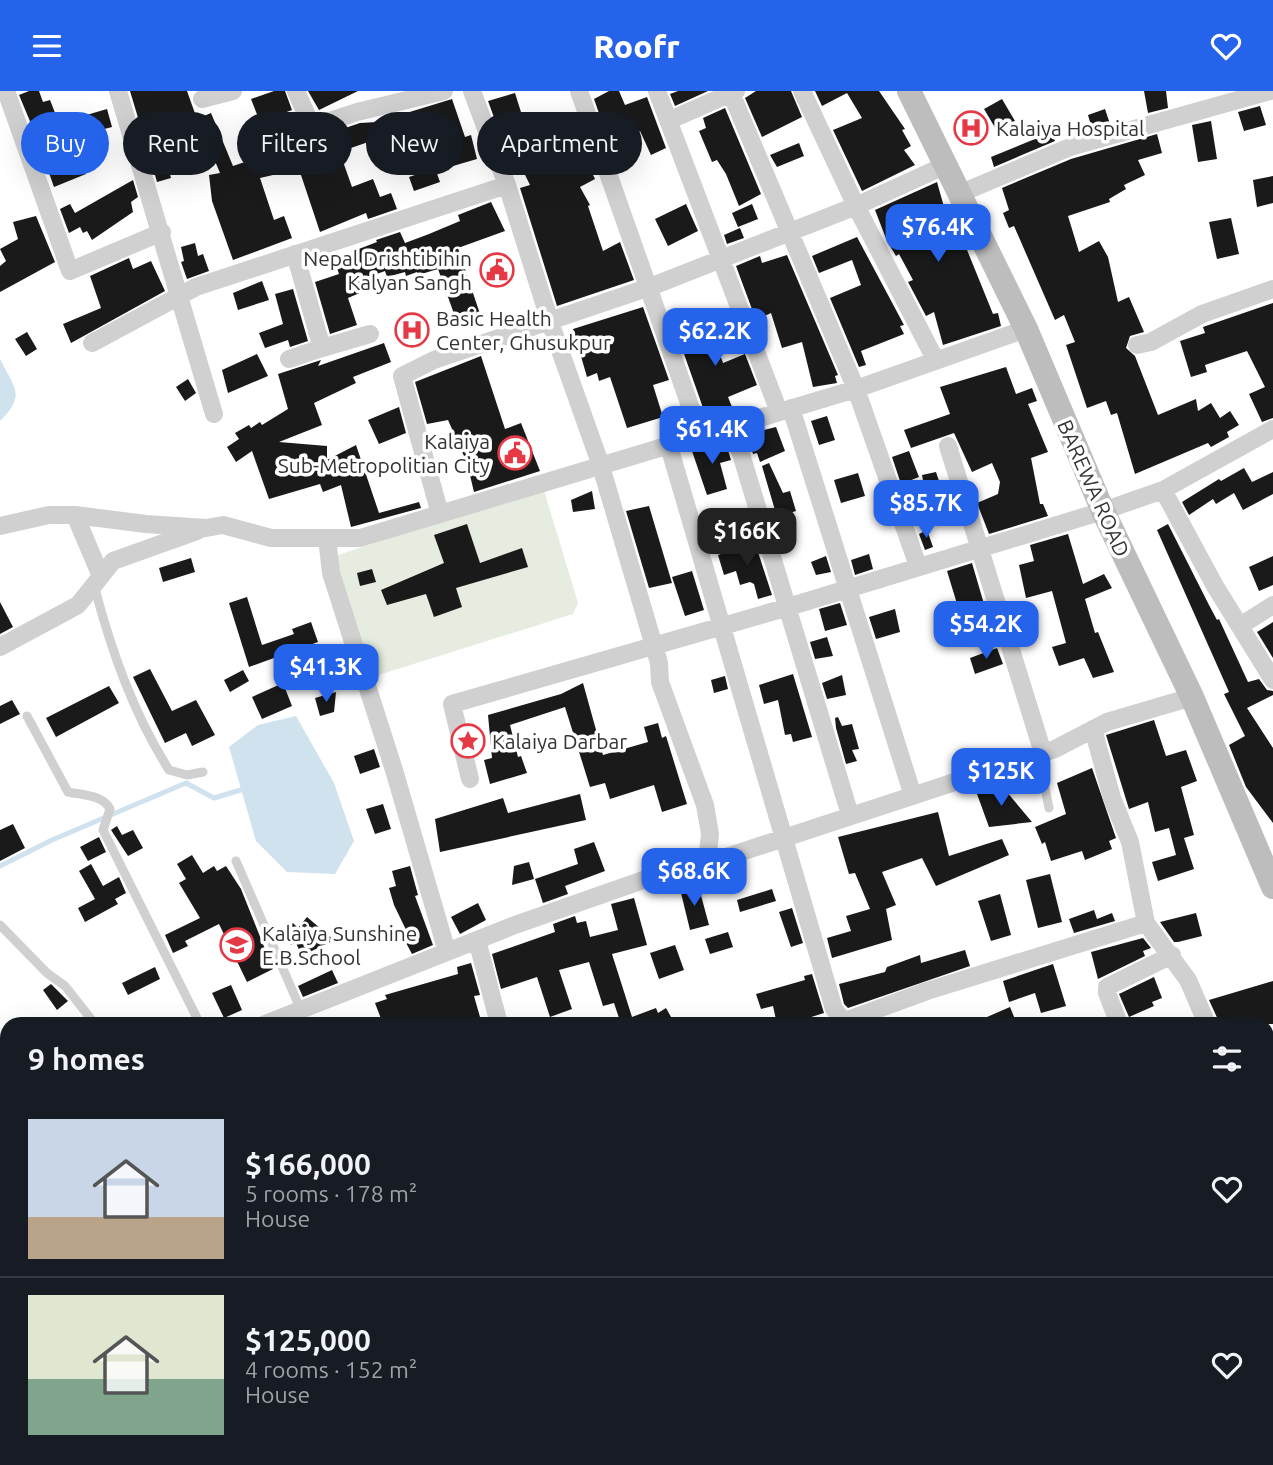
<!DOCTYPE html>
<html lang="en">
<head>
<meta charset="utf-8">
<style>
	:root { --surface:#171b24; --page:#20242c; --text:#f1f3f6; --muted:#9ea1a6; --line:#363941; --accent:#2563eb }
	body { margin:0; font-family:Ubuntu,sans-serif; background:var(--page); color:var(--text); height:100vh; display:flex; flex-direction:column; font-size:26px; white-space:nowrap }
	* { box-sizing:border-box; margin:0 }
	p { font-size:23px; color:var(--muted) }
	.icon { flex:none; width:38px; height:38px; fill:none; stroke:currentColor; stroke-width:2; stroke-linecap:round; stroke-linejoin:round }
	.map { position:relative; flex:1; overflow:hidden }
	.side { position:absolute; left:0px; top:926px; width:1274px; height:450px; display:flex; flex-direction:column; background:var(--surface); border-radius:21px 21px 0 0; box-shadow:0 7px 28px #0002 }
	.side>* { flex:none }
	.hud { position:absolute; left:21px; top:21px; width:700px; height:63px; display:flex; gap:14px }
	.price { position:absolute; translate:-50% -60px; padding:0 16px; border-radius:14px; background:var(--accent); color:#fff; font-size:23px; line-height:46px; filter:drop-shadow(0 2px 4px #0008) }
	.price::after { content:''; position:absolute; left:50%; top:42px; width:21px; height:16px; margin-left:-10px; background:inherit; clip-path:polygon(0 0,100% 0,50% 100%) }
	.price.on { background:#222; color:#fff }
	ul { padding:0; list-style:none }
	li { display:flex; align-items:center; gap:21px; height:175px; padding:0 28px }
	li+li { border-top:2px solid var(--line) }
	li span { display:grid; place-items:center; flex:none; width:196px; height:140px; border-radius:0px; color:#555 }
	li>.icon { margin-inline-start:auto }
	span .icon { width:84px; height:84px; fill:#fffc; stroke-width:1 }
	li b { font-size:30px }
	h2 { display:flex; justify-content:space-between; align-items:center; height:84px; padding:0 28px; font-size:30px }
	.chip { padding:0 24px; border-radius:32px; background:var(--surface); box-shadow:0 7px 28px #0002; font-size:24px; line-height:63px }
	.chip.on { background:var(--accent); color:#fff }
	header { display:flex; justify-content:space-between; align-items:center; height:91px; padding:0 28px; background:var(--accent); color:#fff; font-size:32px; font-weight:800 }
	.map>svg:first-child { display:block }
</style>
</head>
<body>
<header><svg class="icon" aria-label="menu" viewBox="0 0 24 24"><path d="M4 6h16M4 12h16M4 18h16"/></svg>Roofr<svg class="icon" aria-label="heart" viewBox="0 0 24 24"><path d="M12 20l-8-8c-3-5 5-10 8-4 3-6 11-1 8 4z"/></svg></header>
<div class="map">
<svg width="1273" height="1374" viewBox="0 0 1273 1374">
	<rect width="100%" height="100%" fill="#fff"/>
	<path fill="#e6ecdf" d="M 543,396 L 578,512 L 573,523 L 369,587 L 332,466 Z"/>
	<path fill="#cfe2ee" d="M 0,268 C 15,298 26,304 0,330 Z
		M 296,625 L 334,692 L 354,750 L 335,783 L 287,781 L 256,750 L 229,656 L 258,634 Z"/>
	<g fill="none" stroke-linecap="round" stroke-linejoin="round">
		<path stroke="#cfe2ee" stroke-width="5" d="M 0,775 L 52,749 L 186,692 L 214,707 L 244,698"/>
	</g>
	<path fill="#1a1a1a" d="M 29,0 L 39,0 L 43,11 L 50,9 L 59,32 L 107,18 L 112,36 L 73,46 L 86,83 L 54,96 L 48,79 L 50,78 L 19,4 Z
		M 130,0 L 187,0 L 197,28 L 211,22 L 233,75 L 360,32 L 377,31 L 452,8 L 465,46 L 471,44 L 477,68 L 453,75 L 442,35 L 419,43 L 417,39 L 376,54 L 374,49 L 348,58 L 349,62 L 341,65 L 352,96 L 373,88 L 380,106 L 391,102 L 397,118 L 368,128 L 366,122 L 320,141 L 299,78 L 260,87 L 274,129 L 284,125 L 292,147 L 233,169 L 212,110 L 209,84 L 220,82 L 207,51 L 194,56 L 182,25 L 142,40 Z
		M 274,0 L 285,0 L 292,19 L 260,31 L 251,8 Z
		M 308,0 L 358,0 L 319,19 Z
		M 609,0 L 619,0 L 625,14 L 647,6 L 666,57 L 651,64 L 640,40 L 609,51 L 594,8 Z
		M 678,0 L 708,0 L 675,15 L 670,3 Z
		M 756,0 L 791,0 L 802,26 L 762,46 L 745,7 Z
		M 815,0 L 879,0 L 905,38 L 902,39 L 911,55 L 904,59 L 915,74 L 862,100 L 833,39 L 862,27 L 847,2 L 822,15 Z
		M 1144,0 L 1166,0 L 1168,17 L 1148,22 Z
		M 515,2 L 526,37 L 569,22 L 573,32 L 578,30 L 588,59 L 582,61 L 595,88 L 580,96 L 590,114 L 588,115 L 603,160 L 620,151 L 634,189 L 557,215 L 520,97 L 530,94 L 503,39 L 499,40 L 488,10 Z
		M 1002,8 L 1015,30 L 997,40 L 984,18 Z
		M 1260,15 L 1266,34 L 1244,40 L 1238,21 Z
		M 725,17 L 761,103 L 739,115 L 726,83 L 717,69 L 712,71 L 699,40 L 706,37 L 703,27 Z
		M 1105,18 L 1110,33 L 1092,38 L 1088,24 Z
		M 1211,30 L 1217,68 L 1198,71 L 1192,34 Z
		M 1052,41 L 1055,50 L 994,76 L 991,66 Z
		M 1157,43 L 1162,62 L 1138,69 L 1145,84 L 1124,94 L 1126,98 L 1109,108 L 1110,111 L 1068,125 L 1079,161 L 1099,150 L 1108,166 L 1118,211 L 1129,206 L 1144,241 L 1130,245 L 1126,257 L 1135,265 L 1158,324 L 1196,308 L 1198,320 L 1211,312 L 1220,327 L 1230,320 L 1239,334 L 1227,341 L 1229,346 L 1211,356 L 1208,352 L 1135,383 L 1117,322 L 1111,324 L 1106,310 L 1087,317 L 1066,254 L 1075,251 L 1064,224 L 1055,229 L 1014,135 L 1009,137 L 1003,122 L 1009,119 L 1002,97 L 1071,68 Z
		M 799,52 L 804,65 L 777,76 L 770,64 Z
		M 167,73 L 171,87 L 157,91 L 153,77 Z
		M 435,77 L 440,91 L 414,100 L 409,86 Z
		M 1273,85 L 1273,112 L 1257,116 L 1253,89 Z
		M 133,89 L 138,106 L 131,111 L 133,121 L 92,149 L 87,140 L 83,142 L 80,136 L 69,142 L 60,118 L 70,113 L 75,122 Z
		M 937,91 L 944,116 L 963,149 L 993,223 L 998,222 L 1001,235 L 943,254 L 934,221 L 926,225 L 908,191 L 913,189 L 899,163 L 896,165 L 887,150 L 875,119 Z
		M 491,111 L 505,140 L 458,157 L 481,226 L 458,234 L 438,178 L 418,184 L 417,181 L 406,185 L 405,181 L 387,186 L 385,180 L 360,189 L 362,201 L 348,207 L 357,234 L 330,243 L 315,191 L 339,183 L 335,171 L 353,165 L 351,161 L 377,151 L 376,149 L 400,141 L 405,152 L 429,143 L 460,130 L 458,124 Z
		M 686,113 L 698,140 L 668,155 L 655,128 Z
		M 752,113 L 758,128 L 738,136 L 732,122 Z
		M 36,125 L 55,171 L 0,201 L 0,175 L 6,170 L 0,158 L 18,148 L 13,131 Z
		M 1231,127 L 1239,163 L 1217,168 L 1209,131 Z
		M 740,137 L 744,147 L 727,153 L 724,144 Z
		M 857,146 L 904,234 L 900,235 L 904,243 L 861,260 L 866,274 L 859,276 L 830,207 L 861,194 L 852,169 L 819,182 L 812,165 Z
		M 195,152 L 198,165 L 203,163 L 209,180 L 187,188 L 181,171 L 184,170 L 181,156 Z
		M 787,164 L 838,284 L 835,285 L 837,292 L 813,296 L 802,251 L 782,257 L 771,222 L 756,229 L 736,175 L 760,165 L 762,172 Z
		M 129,167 L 133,178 L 151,170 L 165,200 L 71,252 L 63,233 L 101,217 L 90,185 Z
		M 262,190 L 269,209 L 238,219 L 233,202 Z
		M 293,198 L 308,250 L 290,256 L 288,249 L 265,257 L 259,242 L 283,233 L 275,203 Z
		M 1273,212 L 1273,327 L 1262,331 L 1249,303 L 1265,296 L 1247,260 L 1205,274 L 1207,281 L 1191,286 L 1180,250 L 1205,242 L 1203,236 Z
		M 643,216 L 669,289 L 653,294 L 663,326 L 627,337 L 610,286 L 599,290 L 597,282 L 587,286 L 573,238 Z
		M 730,223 L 735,238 L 714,247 L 723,272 L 745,263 L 757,294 L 728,306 L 734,321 L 708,331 L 677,243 Z
		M 27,241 L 37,258 L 26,265 L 15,248 Z
		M 384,252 L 391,271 L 353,286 L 356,292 L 314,312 L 322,334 L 279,351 L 327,355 L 327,369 L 356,354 L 379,422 L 419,411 L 421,417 L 351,436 L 341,394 L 323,401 L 320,393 L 269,408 L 252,360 L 236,371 L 227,356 L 239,348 L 235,342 L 249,334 L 251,337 L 260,331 L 262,334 L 288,318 L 278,283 L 321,269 L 318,275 Z
		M 257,263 L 268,285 L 228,302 L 222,279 Z
		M 481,265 L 505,338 L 521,332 L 540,380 L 474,401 L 467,372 L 448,329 L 427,333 L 415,291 Z
		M 1006,276 L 1016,303 L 1032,297 L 1037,310 L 1028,313 L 1048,361 L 1031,367 L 1040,413 L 1043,413 L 1048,425 L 989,443 L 977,412 L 998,403 L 1000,391 L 992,372 L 972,381 L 954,342 L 911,357 L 904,339 L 950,323 L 940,296 Z
		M 188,288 L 196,302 L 185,310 L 176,296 Z
		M 399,316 L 406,342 L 379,353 L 368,329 Z
		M 827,325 L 835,349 L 819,354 L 811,330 Z
		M 776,336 L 785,360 L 760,371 L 757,362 L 753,363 L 747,343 Z
		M 725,350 L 731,369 L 720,372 L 727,398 L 707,404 L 692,360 Z
		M 909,360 L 919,386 L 901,393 L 892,366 Z
		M 769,372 L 783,402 L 790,400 L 796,420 L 777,426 L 762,375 Z
		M 1244,377 L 1252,391 L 1273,381 L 1273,403 L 1243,419 L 1234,402 L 1216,413 L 1213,408 L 1189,424 L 1182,411 L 1219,388 L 1221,390 Z
		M 936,381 L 948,417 L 930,425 L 923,412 L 927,410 L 922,384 Z
		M 858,382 L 865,405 L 841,412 L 834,389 Z
		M 592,400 L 595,418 L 573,421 L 571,409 Z
		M 649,415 L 672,492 L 649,497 L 626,420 Z
		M 467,433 L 480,472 L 522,457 L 528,476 L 456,497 L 462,516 L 434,526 L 426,503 L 387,514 L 381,499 L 444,472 L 434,444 Z
		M 1168,433 L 1209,514 L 1217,529 L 1219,528 L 1248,591 L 1259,588 L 1267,599 L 1273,600 L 1273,604 L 1247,617 L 1273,657 L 1273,732 L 1246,696 L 1229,654 L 1245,645 L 1224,603 L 1229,601 L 1157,439 Z
		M 927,439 L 933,456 L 925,459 L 919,443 Z
		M 1068,443 L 1083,493 L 1104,483 L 1112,497 L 1085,508 L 1095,542 L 1098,541 L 1114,581 L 1093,587 L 1084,567 L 1059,575 L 1052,556 L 1066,552 L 1052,500 L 1026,507 L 1019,474 L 1034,470 L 1030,454 Z
		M 755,452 L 772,504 L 758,508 L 754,493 L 750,491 L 740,494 L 736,480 L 724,484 L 718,464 Z
		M 869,463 L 873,478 L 855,484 L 851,469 Z
		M 826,465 L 831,481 L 816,484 L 811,471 Z
		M 1273,465 L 1273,494 L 1259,500 L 1249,476 Z
		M 191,467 L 195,481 L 163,491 L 159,477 Z
		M 972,472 L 989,530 L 965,539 L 947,480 Z
		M 372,478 L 376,491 L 360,495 L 357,482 Z
		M 692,480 L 704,519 L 685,525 L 672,486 Z
		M 247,506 L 262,554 L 294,543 L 292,538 L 311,531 L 318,551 L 249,576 L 229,512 Z
		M 0,511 L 13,536 L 0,543 Z
		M 840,512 L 847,534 L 825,540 L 819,518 Z
		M 895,518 L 900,541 L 876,548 L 869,526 Z
		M 1273,531 L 1273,567 L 1257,541 Z
		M 827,546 L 833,565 L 815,568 L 810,551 Z
		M 997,557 L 1003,573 L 975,583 L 970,567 Z
		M 150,578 L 172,620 L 196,609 L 215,644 L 192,655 L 186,642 L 165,652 L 133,586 Z
		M 243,579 L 249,590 L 230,601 L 224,589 Z
		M 793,583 L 812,646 L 793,651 L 791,643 L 785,644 L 778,609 L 764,613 L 759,594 Z
		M 842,584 L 846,604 L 827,608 L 822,592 Z
		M 725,585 L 728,598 L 714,602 L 711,589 Z
		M 283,592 L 292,615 L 262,628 L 252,606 Z
		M 583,592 L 603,664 L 648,651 L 644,636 L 658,632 L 662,647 L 666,645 L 687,713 L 662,721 L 654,694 L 610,708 L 605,692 L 590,696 L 565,616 L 510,634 L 518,666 L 521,665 L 527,682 L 490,693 L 484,669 L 492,667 L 488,624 L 561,603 Z
		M 109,595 L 119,612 L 56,646 L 46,627 Z
		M 336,601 L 334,621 L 320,625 L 315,607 Z
		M 12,609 L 20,623 L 0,633 L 0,615 Z
		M 838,626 L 842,635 L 852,633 L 859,658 L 852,659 L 857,670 L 846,673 L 836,637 L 835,627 Z
		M 1154,629 L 1166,665 L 1186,659 L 1197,690 L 1181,696 L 1194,744 L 1184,747 L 1194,778 L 1158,790 L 1152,771 L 1176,764 L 1169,737 L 1155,741 L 1148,711 L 1129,718 L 1106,644 Z
		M 374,658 L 380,676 L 360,683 L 354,665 Z
		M 1092,677 L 1116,747 L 1109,750 L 1112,758 L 1085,769 L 1082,760 L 1051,770 L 1045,751 L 1042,753 L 1035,736 L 1066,723 L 1057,692 Z
		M 1001,694 L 1032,731 L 989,736 L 977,703 Z
		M 580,703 L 586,729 L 440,761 L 435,728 L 503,707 L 508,722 Z
		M 383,713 L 391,738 L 375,743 L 366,718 Z
		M 938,721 L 949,765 L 1002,748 L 1009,764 L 936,795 L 922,767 L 882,781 L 896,814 L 886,818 L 892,849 L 832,867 L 827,847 L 851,840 L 846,825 L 870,818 L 855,782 L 849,783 L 838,746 Z
		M 13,733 L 25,757 L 0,770 L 0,739 Z
		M 117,735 L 122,744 L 133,739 L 143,757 L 128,765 L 111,739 Z
		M 99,746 L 106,761 L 88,770 L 80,756 Z
		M 594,751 L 605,780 L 565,795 L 568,803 L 543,812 L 535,788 L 578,773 L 574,758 Z
		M 192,764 L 203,782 L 214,775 L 217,780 L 226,775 L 241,798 L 273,878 L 247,891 L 219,833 L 185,850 L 188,855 L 173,862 L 165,844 L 200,827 L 179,792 L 186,788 L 177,773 Z
		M 529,771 L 534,788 L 512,794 L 514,775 Z
		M 91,773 L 103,795 L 119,786 L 126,802 L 115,808 L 118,813 L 85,831 L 78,817 L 95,808 L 79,780 Z
		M 410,775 L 418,804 L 415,805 L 433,854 L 412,863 L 404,848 L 409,845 L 394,814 L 389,797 L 396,795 L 392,780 Z
		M 1050,783 L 1062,831 L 1038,837 L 1026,789 Z
		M 689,794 L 699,797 L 709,834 L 690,839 L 681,802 Z
		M 772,798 L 776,810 L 740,821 L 737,809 Z
		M 1000,803 L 1011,844 L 991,850 L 978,810 Z
		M 634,807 L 647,854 L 612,863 L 632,926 L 656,917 L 658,922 L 666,917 L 675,933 L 617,933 L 620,930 L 614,912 L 603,915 L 589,871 L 559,879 L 572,918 L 550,926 L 537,886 L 501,898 L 492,863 L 555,841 L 553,833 L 575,825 L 577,832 L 586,830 L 590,846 L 618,839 L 611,813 Z
		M 478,812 L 486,829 L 460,843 L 451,826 Z
		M 792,817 L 803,852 L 791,856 L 779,821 Z
		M 1094,819 L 1097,828 L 1112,822 L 1115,830 L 1074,842 L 1069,828 Z
		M 1196,822 L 1202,845 L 1178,851 L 1174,851 L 1160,831 Z
		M 307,826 L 334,849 L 302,865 L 295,850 L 291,854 L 281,844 L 293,832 L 298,837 Z
		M 728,841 L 733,856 L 710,863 L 705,848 Z
		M 1143,847 L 1151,857 L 1143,860 L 1145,865 L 1098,888 L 1091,861 Z
		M 675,854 L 684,879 L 659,888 L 650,862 Z
		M 965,859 L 970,875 L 848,917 L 844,913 L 839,893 L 885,881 L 887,876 L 920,864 L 921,872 Z
		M 471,872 L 480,904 L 474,905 L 482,933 L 383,933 L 375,912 L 387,908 L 385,904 L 458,883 L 457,876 Z
		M 1053,873 L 1066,915 L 1041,922 L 1035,902 L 1009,911 L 1003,890 Z
		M 155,876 L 160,888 L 128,904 L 122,892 Z
		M 332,879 L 338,892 L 303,906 L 298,895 Z
		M 812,883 L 824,922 L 789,933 L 777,933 L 773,915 L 761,918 L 756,903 L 805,889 L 804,885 Z
		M 1154,886 L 1162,907 L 1152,911 L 1154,915 L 1129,926 L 1119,903 Z
		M 1273,890 L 1273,933 L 1220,933 L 1209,909 Z
		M 51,893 L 68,910 L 57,919 L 43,899 Z
		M 231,894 L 242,919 L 224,927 L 212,902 Z
		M 1010,916 L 1017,933 L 971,933 Z"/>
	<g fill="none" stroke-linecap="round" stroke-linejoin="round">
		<path stroke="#d0d0d0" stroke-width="9" d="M 94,494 C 111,559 133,622 169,679 L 187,684 L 203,681
			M 27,625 L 68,701 C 83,704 103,704 110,718 L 103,739 L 200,933
			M 1043,662 L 1041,677 L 1049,717
			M 236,770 L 300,917
			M 0,834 L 47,882 L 65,895 L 95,933
			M 1267,1101 L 1271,1114 L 1267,1124"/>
		<path stroke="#d0d0d0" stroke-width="18" d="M 6,0 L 70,180 L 162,141
			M 118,0 L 214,323
			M 296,0 L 312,36 L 357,21 L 444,0
			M 472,0 L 507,94 L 550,231 L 600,372 L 659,572 L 660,591 L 705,714 L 710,743 L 707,771
			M 579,0 L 700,343
			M 657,0 L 779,321
			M 802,0 L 856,115 L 935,268
			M 731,2 L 856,298 L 918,475
			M 202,8 L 233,0
			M 670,29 L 736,0
			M 959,103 L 1070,56 L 1270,0
			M 295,163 L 322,257 L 370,243
			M 92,252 L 196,196 L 507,94
			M 1137,254 L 1151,251 L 1202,223 L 1273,198
			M 289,268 L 322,257
			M 791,317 L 913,705
			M 732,333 L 850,724
			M 668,352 L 834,918 L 846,933
			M 948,355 L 1043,662
			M 1163,399 L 1215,495 L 1273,589
			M 440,423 L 402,285 L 434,269 L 650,196 L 856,115 L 946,74
			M 75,424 L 100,483
			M 0,435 L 49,424 L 75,424 L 146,433 L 206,437 L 223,434 L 271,447 L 360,447 L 856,298 L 1026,238
			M 327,447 L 331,482 L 394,679 L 447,861
			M 1240,535 L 1273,514
			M 0,556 L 78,514 L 113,470 L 197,440
			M 1093,638 L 1112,707 L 1130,751 L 1146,832 L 1188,889 L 1207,933
			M 470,688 L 452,613 L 785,517 L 1103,420 L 1163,399 L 1273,338
			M 477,849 L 499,933
			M 265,933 L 515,834 L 649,787 L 714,770 L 1055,658 L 1107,631 L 1192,606
			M 837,933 L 927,900 L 1146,832
			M 1119,933 L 1107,902 L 1107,896 L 1172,864
			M 1267,1059 L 1273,1056
			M 1267,1285 L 1273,1282
			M 0,1311 L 7,1307
			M 0,1343 L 7,1355
			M 15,1368 L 18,1374
			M 969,1368 L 972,1374
			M 1110,1368 L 1114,1374"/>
		<path stroke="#bdbdbd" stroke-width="24" d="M 909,0 L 1026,238 L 1103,420 L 1192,606 L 1273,796"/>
	</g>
	<defs>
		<symbol id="hospital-ring" viewBox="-11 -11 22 22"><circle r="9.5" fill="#fff" stroke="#e63946" stroke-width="1.5"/><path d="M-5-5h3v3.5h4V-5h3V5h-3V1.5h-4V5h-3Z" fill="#e63946"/></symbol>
		<symbol id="civic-ring" viewBox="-11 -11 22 22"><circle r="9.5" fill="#fff" stroke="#e63946" stroke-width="1.5"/><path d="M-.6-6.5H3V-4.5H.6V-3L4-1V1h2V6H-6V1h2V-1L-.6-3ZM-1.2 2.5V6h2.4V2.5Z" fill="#e63946"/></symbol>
		<symbol id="sight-ring" viewBox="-11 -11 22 22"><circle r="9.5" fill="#fff" stroke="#e63946" stroke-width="1.5"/><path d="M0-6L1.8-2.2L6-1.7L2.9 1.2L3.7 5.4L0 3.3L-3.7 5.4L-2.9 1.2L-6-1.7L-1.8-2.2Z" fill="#e63946"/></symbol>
		<symbol id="school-ring" viewBox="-11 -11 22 22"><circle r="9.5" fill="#fff" stroke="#e63946" stroke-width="1.5"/><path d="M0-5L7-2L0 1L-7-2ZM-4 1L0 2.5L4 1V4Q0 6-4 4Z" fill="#e63946"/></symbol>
	</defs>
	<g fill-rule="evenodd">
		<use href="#hospital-ring" x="952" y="18" width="38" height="38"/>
		<use href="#civic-ring" x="478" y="160" width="38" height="38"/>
		<use href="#hospital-ring" x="393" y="220" width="38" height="38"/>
		<use href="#civic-ring" x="496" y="343" width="38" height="38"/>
		<use href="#sight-ring" x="449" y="631" width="38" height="38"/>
		<use href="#school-ring" x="218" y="835" width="38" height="38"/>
	</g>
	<g text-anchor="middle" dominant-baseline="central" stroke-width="7" stroke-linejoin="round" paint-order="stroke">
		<g font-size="21" fill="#333" stroke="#fff" text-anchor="start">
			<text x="996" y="37">Kalaiya Hospital</text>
			<text x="472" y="167" text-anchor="end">Nepal Drishtibihin<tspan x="472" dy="24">Kalyan Sangh</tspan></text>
			<text x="436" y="227">Basic Health<tspan x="436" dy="24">Center, Ghusukpur</tspan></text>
			<text x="490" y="350" text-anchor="end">Kalaiya<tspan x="490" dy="24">Sub-Metropolitian City</tspan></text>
			<text x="492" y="650">Kalaiya Darbar</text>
			<text x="262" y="842">Kalaiya Sunshine<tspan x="262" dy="24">E.B.School</tspan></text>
		</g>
		<g font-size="21" fill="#333" stroke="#fff">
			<text transform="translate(1094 397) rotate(66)">BAREWA ROAD</text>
		</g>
	</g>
</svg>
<b class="price" style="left:938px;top:173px">$76.4K</b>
<b class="price" style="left:715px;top:277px">$62.2K</b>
<b class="price" style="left:712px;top:375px">$61.4K</b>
<b class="price" style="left:926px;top:449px">$85.7K</b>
<b class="price on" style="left:747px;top:477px">$166K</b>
<b class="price" style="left:986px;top:570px">$54.2K</b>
<b class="price" style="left:326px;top:613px">$41.3K</b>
<b class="price" style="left:1001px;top:717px">$125K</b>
<b class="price" style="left:694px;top:817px">$68.6K</b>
<div class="hud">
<a class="chip on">Buy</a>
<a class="chip">Rent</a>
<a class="chip">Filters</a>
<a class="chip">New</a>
<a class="chip">Apartment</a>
</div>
<section class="side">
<h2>9 homes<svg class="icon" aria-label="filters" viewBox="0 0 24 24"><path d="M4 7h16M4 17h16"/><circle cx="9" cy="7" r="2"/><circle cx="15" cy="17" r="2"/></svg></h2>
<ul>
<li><span style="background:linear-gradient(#c9d6e8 70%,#b9a48a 0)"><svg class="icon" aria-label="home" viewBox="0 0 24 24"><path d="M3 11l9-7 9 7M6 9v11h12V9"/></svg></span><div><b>$166,000</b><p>5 rooms · 178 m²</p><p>House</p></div><svg class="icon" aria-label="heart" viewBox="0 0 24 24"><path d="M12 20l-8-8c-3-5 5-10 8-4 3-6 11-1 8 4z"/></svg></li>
<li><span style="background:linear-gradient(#dfe7d0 60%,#7fa58c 0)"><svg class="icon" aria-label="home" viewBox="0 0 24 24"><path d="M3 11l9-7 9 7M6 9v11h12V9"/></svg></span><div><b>$125,000</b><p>4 rooms · 152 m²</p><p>House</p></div><svg class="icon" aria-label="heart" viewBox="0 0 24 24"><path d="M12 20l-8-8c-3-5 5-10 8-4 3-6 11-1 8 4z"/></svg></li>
</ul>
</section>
</div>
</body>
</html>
